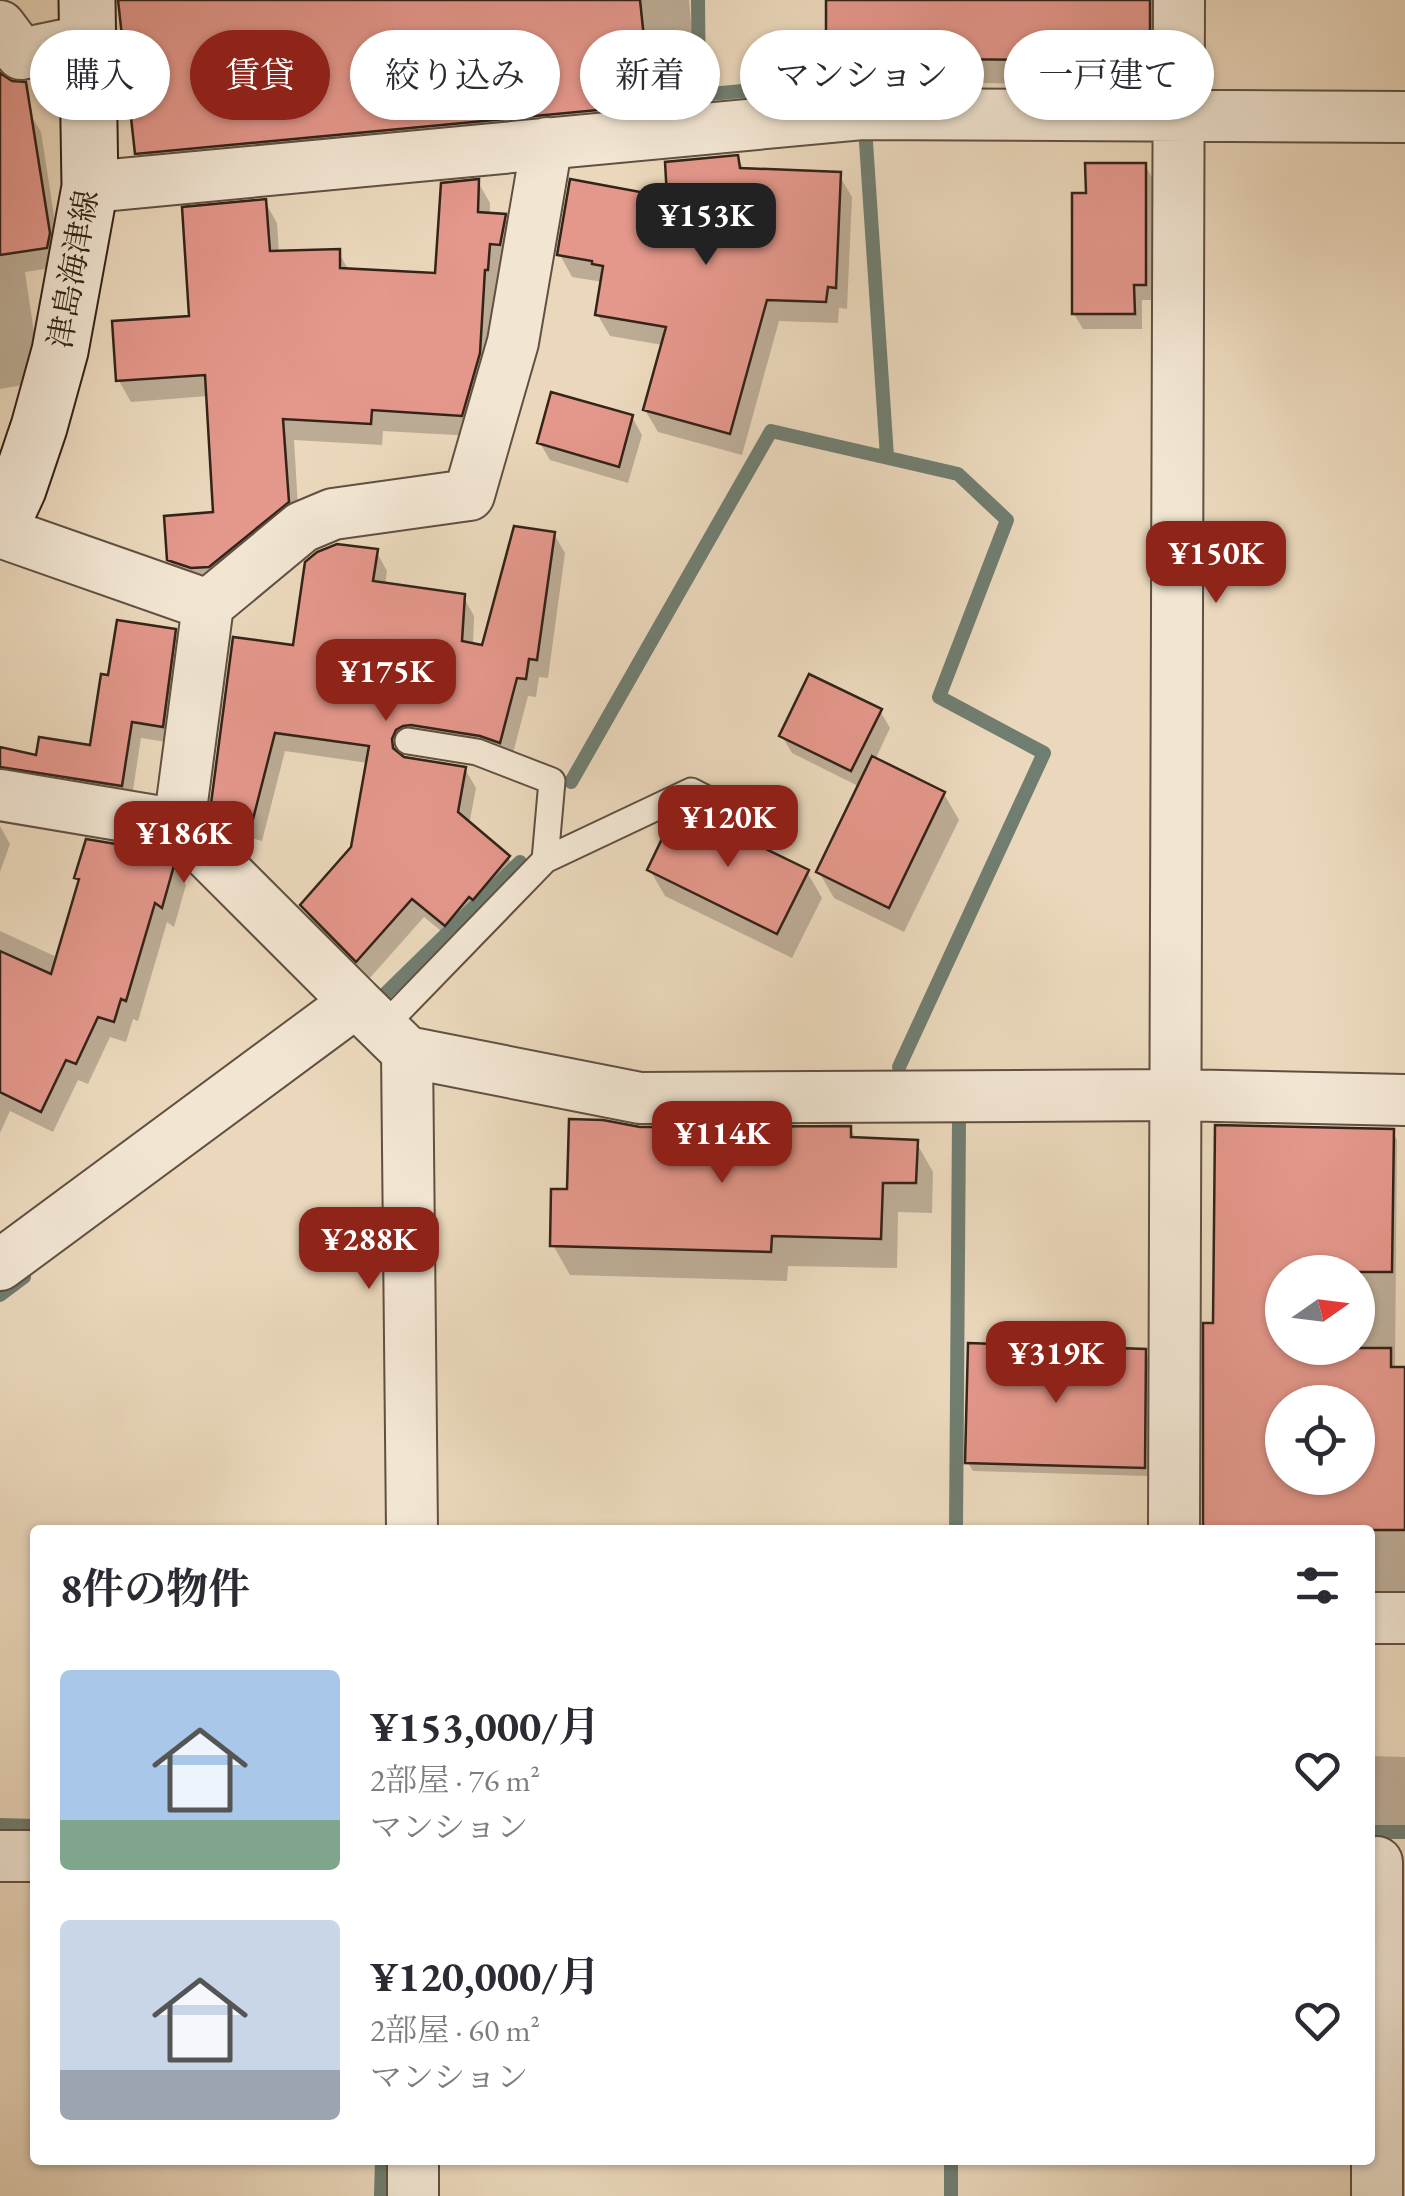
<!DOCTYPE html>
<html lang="ja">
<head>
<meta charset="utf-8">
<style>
	:root { --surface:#fff; --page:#f2f2f3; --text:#2b2b33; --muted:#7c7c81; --accent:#8f2418 }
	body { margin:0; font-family:"EB Garamond","Noto Serif JP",serif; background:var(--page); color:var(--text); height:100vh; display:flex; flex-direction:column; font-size:38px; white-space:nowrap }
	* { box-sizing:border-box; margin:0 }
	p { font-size:32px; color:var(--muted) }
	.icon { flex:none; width:55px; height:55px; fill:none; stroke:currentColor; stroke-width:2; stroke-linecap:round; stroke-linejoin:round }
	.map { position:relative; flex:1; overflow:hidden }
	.details { position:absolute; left:30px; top:1525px; width:1345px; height:640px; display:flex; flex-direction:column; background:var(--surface); border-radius:10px; box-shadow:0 2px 8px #0004 }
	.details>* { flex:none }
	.guide { position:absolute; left:30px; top:30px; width:1345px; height:90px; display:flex; gap:20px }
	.needle { width:65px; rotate:76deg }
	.controls { position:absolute; left:1265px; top:1255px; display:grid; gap:20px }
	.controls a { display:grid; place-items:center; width:110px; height:110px; border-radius:50%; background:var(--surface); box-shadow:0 2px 8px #0004; font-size:50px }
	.price { position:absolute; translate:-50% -85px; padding:0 22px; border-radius:20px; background:var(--accent); color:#fff; font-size:32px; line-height:65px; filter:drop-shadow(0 2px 5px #0008) }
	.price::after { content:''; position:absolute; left:50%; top:60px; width:30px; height:22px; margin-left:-15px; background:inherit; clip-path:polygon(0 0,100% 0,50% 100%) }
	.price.selected { background:#222; color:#fff }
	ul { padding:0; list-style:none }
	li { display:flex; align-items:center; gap:30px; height:250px; padding:0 30px }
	li span { display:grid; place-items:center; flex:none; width:280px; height:200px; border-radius:10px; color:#555 }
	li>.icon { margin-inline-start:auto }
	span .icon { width:120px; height:120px; fill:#fffc; stroke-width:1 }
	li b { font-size:42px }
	h2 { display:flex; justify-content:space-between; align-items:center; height:120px; padding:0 30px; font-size:42px }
	.pill { padding:0 35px; border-radius:45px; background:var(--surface); box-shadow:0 2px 8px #0004; font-size:35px; line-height:90px }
	.pill.selected { background:var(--accent); color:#fff }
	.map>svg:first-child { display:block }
</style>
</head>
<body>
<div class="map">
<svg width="1405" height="2196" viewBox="0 0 1405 2196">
	<rect width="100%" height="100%" fill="#ebd8bc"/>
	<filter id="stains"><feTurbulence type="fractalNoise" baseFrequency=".002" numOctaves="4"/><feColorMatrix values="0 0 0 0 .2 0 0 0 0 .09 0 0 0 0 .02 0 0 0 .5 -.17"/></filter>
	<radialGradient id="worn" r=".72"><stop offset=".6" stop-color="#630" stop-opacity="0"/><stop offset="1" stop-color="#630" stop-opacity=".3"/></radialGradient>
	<path fill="#0003" fill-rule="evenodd" d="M 121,0 L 572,0 L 636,80 L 653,109 L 154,183 L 137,153 Z
		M 618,0 L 689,0 L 693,43 L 636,49 Z
		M 829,0 L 1178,0 L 1162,110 L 1058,110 L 1044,84 L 842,81 L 828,57 Z
		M 29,112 L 41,132 L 60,254 L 57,267 L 25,272 L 39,366 L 34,383 L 0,389 L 0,117 Z
		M 737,157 L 745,171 L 839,175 L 852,197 L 847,309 L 839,308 L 838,323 L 779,321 L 742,455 L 658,432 L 645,410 L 663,345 L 610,336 L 597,314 L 603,282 L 572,277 L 560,255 L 670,200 Z
		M 1145,165 L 1154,181 L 1154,300 L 1142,300 L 1142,329 L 1083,329 L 1074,314 L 1088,196 Z
		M 478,182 L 490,203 L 490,215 L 504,216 L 517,238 L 499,291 L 496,291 L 491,376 L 473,436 L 383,431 L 382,445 L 294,440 L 299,524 L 221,588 L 182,581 L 169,559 L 216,514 L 208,396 L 131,402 L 119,381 L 192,319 L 265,202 L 277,223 L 279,253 L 338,251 L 349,271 L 437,276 Z
		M 632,417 L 642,435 L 628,483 L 550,460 L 540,443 Z
		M 554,534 L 565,553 L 548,678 L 539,677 L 536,697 L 528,696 L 511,761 L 412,745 L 401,759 L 465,769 L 476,788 L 469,825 L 508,857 L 519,876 L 457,944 L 424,917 L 369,979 L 314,925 L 303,906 L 354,848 L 368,763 L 285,751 L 262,841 L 224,830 L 212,811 L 295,648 L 376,551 L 387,571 L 385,585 L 463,596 L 474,616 L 473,646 L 484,648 Z
		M 174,631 L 184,648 L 172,743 L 141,738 L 131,803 L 0,785 L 0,750 L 38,758 L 92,748 L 110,678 Z
		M 880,711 L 890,728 L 875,760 L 944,794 L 959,820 L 904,932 L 834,898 L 819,872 L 860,787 L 792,753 L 782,736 Z
		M 0,826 L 10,844 L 0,872 Z
		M 173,863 L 186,885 L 174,927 L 167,922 L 138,1021 L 133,1019 L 126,1042 L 110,1037 L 88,1084 L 78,1080 L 53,1132 L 10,1111 L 0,1133 L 0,931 L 59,958 L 80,884 L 77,877 Z
		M 650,870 L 807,872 L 822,898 L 792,958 L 665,896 Z
		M 850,1128 L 857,1140 L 916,1142 L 933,1172 L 932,1213 L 898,1212 L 897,1268 L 788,1266 L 787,1281 L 570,1275 L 553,1245 L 570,1192 L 640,1129 Z
		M 1392,1131 L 1397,1140 L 1395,1370 L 1405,1370 L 1405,1597 L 1370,1599 L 1370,1530 L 1205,1530 L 1215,1326 ZM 1282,1272 L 1358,1272 L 1358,1348 L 1282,1348 ZM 1282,1402 L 1358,1402 L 1358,1478 L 1282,1478 Z
		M 1144,1351 L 1149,1359 L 1149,1476 L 973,1471 L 968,1463 Z
		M 1370,1756 L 1405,1757 L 1405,1830 L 1376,1829 L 1370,1818 Z"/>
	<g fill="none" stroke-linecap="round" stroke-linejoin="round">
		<path stroke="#707e71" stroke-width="14" d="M 698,0 L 699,95 L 859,80 L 860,94
			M 866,142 L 887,457
			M 571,782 L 771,431 L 958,474 L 1007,520 L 939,697 L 1044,753 L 899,1067
			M 386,993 L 520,862
			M 0,1295 L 24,1277
			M 956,1530 L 959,1121
			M 0,1825 L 35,1826
			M 1370,1832 L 1405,1832
			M 381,2196 L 382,2160
			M 951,2196 L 951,2160"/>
	</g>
	<path fill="#e4978b" stroke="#332318" stroke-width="2.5" fill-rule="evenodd" d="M 118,0 L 640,0 L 648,76 L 638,78 L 641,106 L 135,154 Z
		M 826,0 L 1150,0 L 1150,87 L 1041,86 L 1042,60 L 826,58 Z
		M 0,73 L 12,81 L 26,82 L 50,233 L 47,248 L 0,255 Z
		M 738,155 L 740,168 L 841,172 L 836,288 L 828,287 L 826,302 L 767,300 L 730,434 L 643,410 L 666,327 L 595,315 L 603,266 L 592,264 L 592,261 L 557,255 L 570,179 L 667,197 L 665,162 Z
		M 1085,163 L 1146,163 L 1146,285 L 1134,285 L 1135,314 L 1072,314 L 1072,193 L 1086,193 Z
		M 479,179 L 478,212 L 506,214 L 500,245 L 490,244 L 488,270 L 485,270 L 480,353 L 462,416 L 372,410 L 371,424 L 283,419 L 289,502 L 209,567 L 191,568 L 167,560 L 164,516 L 213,512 L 205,375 L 116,381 L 112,321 L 189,316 L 182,207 L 266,199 L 270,251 L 340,249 L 340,268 L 435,273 L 441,183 Z
		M 551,392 L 633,415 L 619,467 L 537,443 Z
		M 514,526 L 555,532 L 537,660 L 529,659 L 526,679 L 517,678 L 500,743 L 480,736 L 411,725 L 403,726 L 396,730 L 392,739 L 393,748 L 404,757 L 466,767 L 458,812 L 510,856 L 473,900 L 469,897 L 445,926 L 412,899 L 356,962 L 300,905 L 351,847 L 369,746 L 275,733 L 252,823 L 210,811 L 233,637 L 293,645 L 305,562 L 317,552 L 337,544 L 378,549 L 373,581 L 465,594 L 462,641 L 482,645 Z
		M 117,620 L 176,629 L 163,727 L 132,722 L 122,786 L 0,767 L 0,747 L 36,755 L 39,737 L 90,745 L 101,674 L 108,675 Z
		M 809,674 L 882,709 L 851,771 L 779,736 Z
		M 872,756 L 945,792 L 889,908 L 816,872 Z
		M 688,811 L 809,870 L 777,934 L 647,870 L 672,818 Z
		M 86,839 L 134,847 L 171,858 L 175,862 L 162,908 L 155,903 L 126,1001 L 121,999 L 114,1022 L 98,1017 L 76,1064 L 66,1060 L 41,1112 L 0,1092 L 0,951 L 51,974 L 79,879 L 74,878 Z
		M 569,1119 L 603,1120 L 640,1127 L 851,1126 L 851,1137 L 918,1140 L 916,1183 L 883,1183 L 881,1239 L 772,1236 L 771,1252 L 550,1246 L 551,1189 L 567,1189 Z
		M 1215,1125 L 1394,1129 L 1392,1272 L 1282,1272 L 1282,1348 L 1391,1348 L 1391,1367 L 1405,1367 L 1405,1530 L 1203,1530 L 1203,1323 L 1213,1323 ZM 1282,1402 L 1358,1402 L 1358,1478 L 1282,1478 Z
		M 968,1343 L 1146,1349 L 1145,1468 L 965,1463 Z"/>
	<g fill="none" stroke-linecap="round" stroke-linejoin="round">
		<defs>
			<path id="service" d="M 408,741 L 477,752 L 552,781 L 545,860
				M 382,1028 L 545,860 L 691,791 L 773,833"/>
			<path id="minor" d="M 0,26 L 21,54 L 88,40
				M 90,187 L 862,114 L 1405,117
				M 0,532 L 208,605 L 179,825
				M 208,605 L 302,527 L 333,514 L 469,495 L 513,342 L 547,143
				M 0,795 L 179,825 L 356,1002
				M 407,1052 L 412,1530
				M 0,1265 L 356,1002 L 407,1052 L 640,1098 L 1174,1095 L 1405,1100
				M 1174,1530 L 1179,0
				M 1370,1618 L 1405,1618
				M 0,1856 L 35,1856
				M 413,2196 L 413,2160
				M 1377,2196 L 1377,1862"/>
			<path id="secondary" d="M 0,528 L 18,489 L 39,427 L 60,351 L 90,187 L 87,0"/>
		</defs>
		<use href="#service" stroke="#615041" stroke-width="29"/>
		<use href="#minor" stroke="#615041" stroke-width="54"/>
		<use href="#secondary" stroke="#332318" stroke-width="59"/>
		<use href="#service" stroke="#f2e6d3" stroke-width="25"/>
		<use href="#minor" stroke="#f2e6d3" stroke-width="50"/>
		<use href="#secondary" stroke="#f2e6d3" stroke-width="55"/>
	</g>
	<g text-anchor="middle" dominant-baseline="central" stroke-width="8" stroke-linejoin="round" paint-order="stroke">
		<g font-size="32" fill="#332318" stroke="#f2e6d3">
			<text transform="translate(73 269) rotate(-80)">津島海津線</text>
		</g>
	</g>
	<rect width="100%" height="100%" filter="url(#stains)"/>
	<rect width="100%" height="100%" fill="url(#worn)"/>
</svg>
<div class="controls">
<a><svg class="needle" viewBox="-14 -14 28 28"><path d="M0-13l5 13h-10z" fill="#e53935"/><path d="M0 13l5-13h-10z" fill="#7c7c81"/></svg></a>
<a><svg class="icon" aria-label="locate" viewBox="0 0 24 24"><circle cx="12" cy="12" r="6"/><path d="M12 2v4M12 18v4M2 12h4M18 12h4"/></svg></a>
</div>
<b class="price selected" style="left:706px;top:268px">¥153K</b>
<b class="price" style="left:1216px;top:606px">¥150K</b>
<b class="price" style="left:386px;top:724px">¥175K</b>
<b class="price" style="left:728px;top:870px">¥120K</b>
<b class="price" style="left:184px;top:886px">¥186K</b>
<b class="price" style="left:722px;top:1186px">¥114K</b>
<b class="price" style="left:369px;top:1292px">¥288K</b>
<b class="price" style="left:1056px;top:1406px">¥319K</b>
<div class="guide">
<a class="pill">購入</a>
<a class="pill selected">賃貸</a>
<a class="pill">絞り込み</a>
<a class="pill">新着</a>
<a class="pill">マンション</a>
<a class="pill">一戸建て</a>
</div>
<section class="details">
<h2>8件の物件<svg class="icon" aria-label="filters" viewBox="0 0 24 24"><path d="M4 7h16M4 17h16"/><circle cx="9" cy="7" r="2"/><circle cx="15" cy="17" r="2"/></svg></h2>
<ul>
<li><span style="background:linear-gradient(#a9c7e8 75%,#7fa58c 0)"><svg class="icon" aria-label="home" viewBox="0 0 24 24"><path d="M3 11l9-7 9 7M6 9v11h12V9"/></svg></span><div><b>¥153,000/月</b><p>2部屋 · 76 m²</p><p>マンション</p></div><svg class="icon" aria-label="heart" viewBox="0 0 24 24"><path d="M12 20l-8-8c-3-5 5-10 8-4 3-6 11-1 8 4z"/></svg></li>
<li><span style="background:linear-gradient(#c9d6e8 75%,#9aa5b1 0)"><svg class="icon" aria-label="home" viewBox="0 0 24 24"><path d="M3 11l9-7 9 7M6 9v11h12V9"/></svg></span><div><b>¥120,000/月</b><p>2部屋 · 60 m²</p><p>マンション</p></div><svg class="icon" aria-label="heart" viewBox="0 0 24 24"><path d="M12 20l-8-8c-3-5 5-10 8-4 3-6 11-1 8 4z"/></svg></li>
</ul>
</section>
</div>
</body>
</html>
